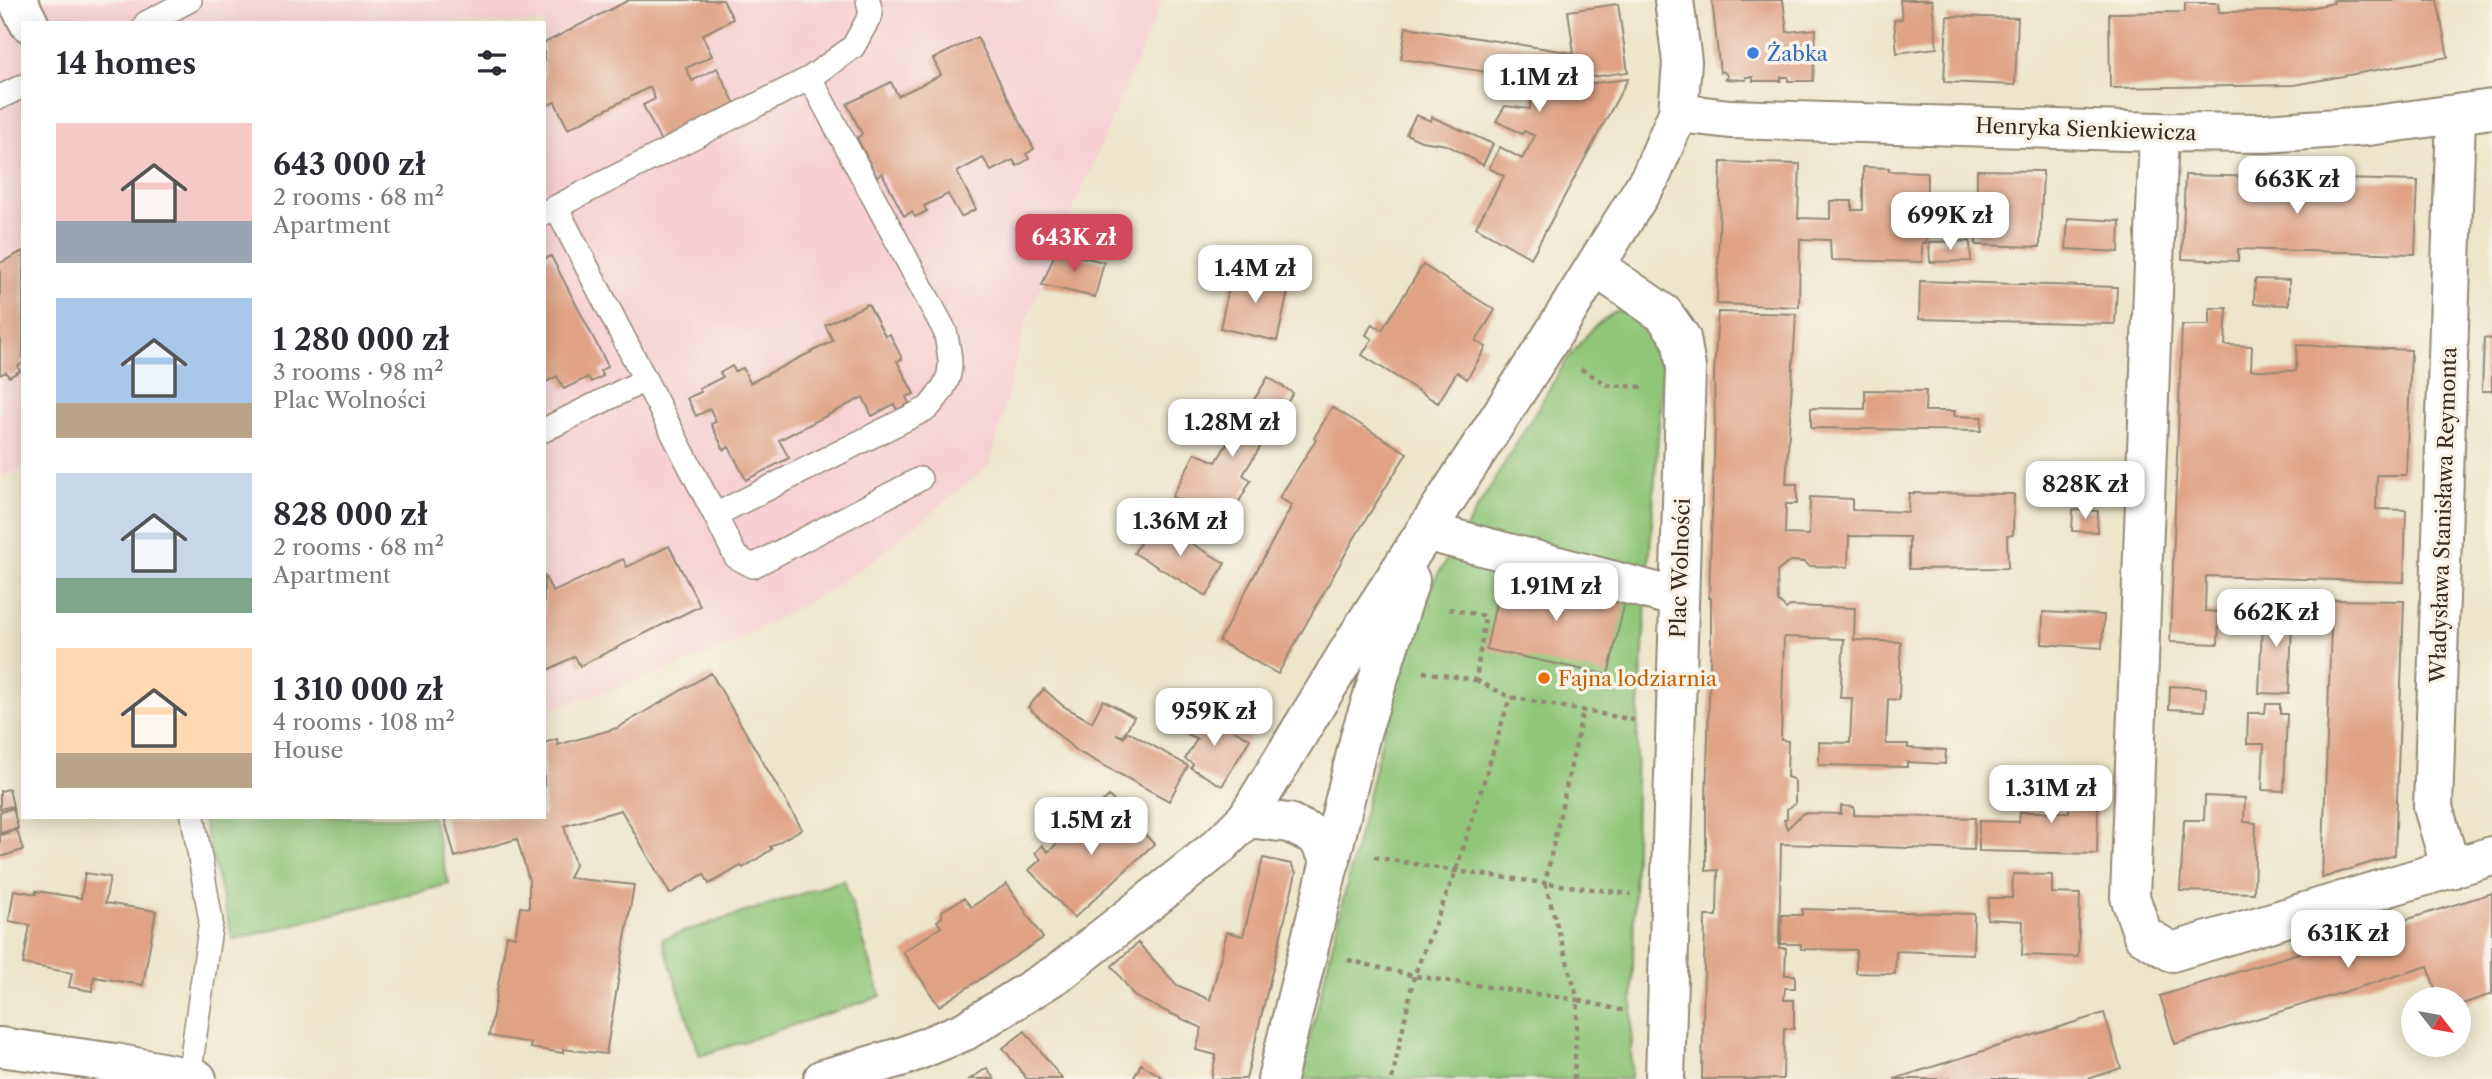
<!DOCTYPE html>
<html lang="en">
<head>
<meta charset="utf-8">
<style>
	:root { --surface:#fff; --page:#f2f2f3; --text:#2b2b33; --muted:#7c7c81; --accent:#d1495b }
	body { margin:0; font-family:"Libre Caslon Text",serif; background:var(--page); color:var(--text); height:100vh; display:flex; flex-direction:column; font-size:26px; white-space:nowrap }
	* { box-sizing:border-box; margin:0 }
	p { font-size:23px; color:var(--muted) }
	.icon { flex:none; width:38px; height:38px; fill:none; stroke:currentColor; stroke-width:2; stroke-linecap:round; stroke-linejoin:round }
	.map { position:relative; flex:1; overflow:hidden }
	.details { position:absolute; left:21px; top:21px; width:525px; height:798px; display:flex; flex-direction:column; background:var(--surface); border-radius:0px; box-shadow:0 4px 18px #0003 }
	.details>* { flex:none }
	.needle { width:46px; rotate:121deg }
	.controls { position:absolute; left:2401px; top:987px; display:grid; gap:14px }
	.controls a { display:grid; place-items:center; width:70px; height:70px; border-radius:50%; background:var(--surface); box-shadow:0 4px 18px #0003; font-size:35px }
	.price { position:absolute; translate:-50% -60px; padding:0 16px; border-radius:14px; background:#fff; color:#222; font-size:23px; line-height:46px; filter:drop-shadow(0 2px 4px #0008) }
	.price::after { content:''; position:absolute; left:50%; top:42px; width:21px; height:16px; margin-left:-10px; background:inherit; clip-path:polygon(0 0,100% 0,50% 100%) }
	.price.active { background:var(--accent); color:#fff }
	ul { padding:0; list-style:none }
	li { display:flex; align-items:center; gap:21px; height:175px; padding:0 35px }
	li span { display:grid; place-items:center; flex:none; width:196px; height:140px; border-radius:0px; color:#555 }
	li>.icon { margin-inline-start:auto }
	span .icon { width:84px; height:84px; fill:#fffc; stroke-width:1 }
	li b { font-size:30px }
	h2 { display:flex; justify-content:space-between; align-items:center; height:84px; padding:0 35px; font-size:30px }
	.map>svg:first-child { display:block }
</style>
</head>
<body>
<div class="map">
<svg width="2492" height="1079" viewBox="0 0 2492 1079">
	<rect width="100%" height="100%" fill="#f7f3e8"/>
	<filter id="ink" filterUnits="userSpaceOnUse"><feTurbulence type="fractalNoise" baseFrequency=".0143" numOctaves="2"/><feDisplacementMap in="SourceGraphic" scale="14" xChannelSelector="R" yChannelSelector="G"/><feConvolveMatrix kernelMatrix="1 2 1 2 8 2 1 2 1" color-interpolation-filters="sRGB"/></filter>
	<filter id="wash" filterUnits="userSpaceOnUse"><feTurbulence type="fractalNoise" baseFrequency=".00686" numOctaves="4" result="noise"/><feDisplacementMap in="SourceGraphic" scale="28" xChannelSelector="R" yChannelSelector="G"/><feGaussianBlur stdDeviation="1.57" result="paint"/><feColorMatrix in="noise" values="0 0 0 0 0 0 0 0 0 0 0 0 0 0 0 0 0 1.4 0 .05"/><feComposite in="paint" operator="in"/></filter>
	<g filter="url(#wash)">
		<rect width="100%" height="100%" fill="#ede6ca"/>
		<path fill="#f7cfd4" d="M 0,0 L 1163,0 L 1027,318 L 990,465 L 871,562 L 813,599 L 727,647 L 642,680 L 544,711 L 544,23 L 23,23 L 23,469 L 0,478 Z"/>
		<path fill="#90c679" stroke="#66784c" stroke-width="2" d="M 1618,311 C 1644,318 1651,328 1664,351 L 1637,735 L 1631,1079 L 1300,1079 L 1404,647 L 1423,599 L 1566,361 C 1584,340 1592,323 1618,311 Z
			M 202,817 L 432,817 L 449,884 L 233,940 Z
			M 844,880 L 881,996 L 700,1056 L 662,939 Z"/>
		<g id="blocks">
			<path fill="#dfa284" d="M 629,0 L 723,0 L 733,19 L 702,35 L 712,56 L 686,68 L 692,81 L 717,68 L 737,108 L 663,146 L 643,105 L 655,99 L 650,87 L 568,129 L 555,102 L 546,106 L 544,103 L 544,43 Z
				M 1712,0 L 1783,0 L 1787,32 L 1816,29 L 1813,81 L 1788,81 L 1788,77 L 1781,77 L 1781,81 L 1753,81 L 1753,77 L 1746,77 L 1746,80 L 1725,79 L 1728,76 L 1723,71 L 1720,73 Z
				M 1900,0 L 1932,0 L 1937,48 L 1897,53 L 1894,20 L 1902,19 Z
				M 2333,0 L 2437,0 L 2448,57 L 2294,85 L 2110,88 L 2109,13 L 2185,12 L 2185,3 L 2218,3 L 2219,12 L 2294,11 L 2334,3 Z
				M 1618,4 L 1628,72 L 1577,79 L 1578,85 L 1628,79 L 1531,258 L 1476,227 L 1504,176 L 1489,168 L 1500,147 L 1522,159 L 1535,136 L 1524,131 L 1522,134 L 1496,121 L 1505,106 L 1530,109 L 1533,79 L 1401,59 L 1406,27 L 1574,53 L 1568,11 Z
				M 1947,16 L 2018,18 L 2015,85 L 1944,82 Z
				M 977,37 L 1034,149 L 1026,154 L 1029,159 L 1017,166 L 1013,160 L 991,171 L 983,158 L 957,172 L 976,209 L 961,217 L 948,194 L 924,206 L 927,211 L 915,217 L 912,212 L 904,216 L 882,173 L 877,177 L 857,138 L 862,134 L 847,104 L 891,82 L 898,96 L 941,75 L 933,59 Z
				M 1416,115 L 1431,121 L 1432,117 L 1493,144 L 1483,165 L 1447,145 L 1421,141 L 1406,134 Z
				M 1721,162 L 1800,164 L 1798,218 L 1830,219 L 1830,201 L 1852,201 L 1852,210 L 1863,210 L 1863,167 L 1889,168 L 1889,171 L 1927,172 L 1926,243 L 1922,243 L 1922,262 L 1831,260 L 1830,240 L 1800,239 L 1799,307 L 1717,304 Z
				M 1977,170 L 2043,171 L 2040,247 L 1976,245 Z
				M 2185,175 L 2418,181 L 2415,254 L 2238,249 L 2238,261 L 2182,259 Z
				M 2068,218 L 2120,221 L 2119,252 L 2066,249 Z
				M 1970,241 L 1971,261 L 1930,262 L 1929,242 Z
				M 23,251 L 23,363 L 18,366 L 20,371 L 9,377 L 6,372 L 0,375 L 0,263 Z
				M 1056,251 L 1104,262 L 1095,297 L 1042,285 Z
				M 551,256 L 608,366 L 600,371 L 603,376 L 591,382 L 588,377 L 564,389 L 557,376 L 544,383 L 544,259 Z
				M 1423,265 L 1495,310 L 1476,341 L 1486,347 L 1467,379 L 1457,372 L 1438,403 L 1362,355 L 1372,339 L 1366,335 L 1372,324 L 1382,330 Z
				M 1233,269 L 1290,283 L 1277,341 L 1220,328 Z
				M 2255,279 L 2289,280 L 2289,305 L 2254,304 Z
				M 1920,281 L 2117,287 L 2115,324 L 1919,319 Z
				M 868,304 L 885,336 L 890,334 L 902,359 L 897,361 L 914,394 L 906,397 L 909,403 L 897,410 L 894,404 L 872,416 L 863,397 L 779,440 L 789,458 L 746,480 L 729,447 L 724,450 L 711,424 L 716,422 L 710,409 L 696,416 L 687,398 L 701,392 L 699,389 L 723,377 L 720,373 L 732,366 L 735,371 L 743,368 L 750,383 L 833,341 L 825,325 Z
				M 2210,308 L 2227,308 L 2225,345 L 2252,346 L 2251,370 L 2296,371 L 2297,345 L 2411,350 L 2406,475 L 2377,475 L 2376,509 L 2406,510 L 2404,582 L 2206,576 L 2205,611 L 2219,612 L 2218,644 L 2170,642 L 2182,325 L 2210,325 Z
				M 1718,312 L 1796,314 L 1786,484 L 1797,484 L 1797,504 L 1786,504 L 1785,534 L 1809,535 L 1810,497 L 1852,499 L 1852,510 L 1908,512 L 1909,493 L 2014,494 L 2013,535 L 2007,536 L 2008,568 L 1909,569 L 1909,537 L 1849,536 L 1848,567 L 1809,566 L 1805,562 L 1790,561 L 1777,572 L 1778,601 L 1786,609 L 1790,606 L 1855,608 L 1854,640 L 1901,642 L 1899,700 L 1888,699 L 1886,744 L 1908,744 L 1908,748 L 1946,750 L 1945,764 L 1907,762 L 1907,767 L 1819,765 L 1819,742 L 1850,743 L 1852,698 L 1840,698 L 1844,639 L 1784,637 L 1781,740 L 1788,741 L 1787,777 L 1793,779 L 1795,782 L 1795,804 L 1787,809 L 1787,818 L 1784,820 L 1787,829 L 1803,813 L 1841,814 L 1841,806 L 1854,807 L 1854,815 L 1975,818 L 1974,850 L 1781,844 L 1779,948 L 1786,948 L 1785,975 L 1795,975 L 1795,988 L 1785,988 L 1784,1000 L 1794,1000 L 1794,1029 L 1784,1028 L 1783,1079 L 1702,1079 L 1705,916 L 1717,916 L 1718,870 L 1706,871 L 1706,799 L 1711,635 L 1711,598 L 1709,598 L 1715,428 L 1714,374 Z
				M 2484,338 L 2492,339 L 2492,391 L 2482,391 Z
				M 1268,377 L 1293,393 L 1243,475 L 1251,480 L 1226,525 L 1172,497 L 1195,453 L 1216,462 Z
				M 1865,390 L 1926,391 L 1925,411 L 1955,411 L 1954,416 L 1982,417 L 1981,431 L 1811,428 L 1811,408 L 1865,409 Z
				M 1332,407 L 1407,453 L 1355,537 L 1278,674 L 1219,641 L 1292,505 L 1279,498 L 1316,440 L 1314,438 Z
				M 2073,510 L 2098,511 L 2097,532 L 2072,531 Z
				M 1153,521 L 1225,563 L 1207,596 L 1134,553 Z
				M 669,546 L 700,606 L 580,666 L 575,656 L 544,672 L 544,575 L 553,592 L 623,559 L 627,567 Z
				M 1503,570 L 1626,597 L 1608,675 L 1486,649 Z
				M 2332,600 L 2404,601 L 2395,855 L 2322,878 Z
				M 2263,604 L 2293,605 L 2289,694 L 2259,693 Z
				M 2043,612 L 2104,615 L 2102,648 L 2042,644 Z
				M 711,673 L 802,829 L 770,847 L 772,849 L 743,868 L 741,866 L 709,884 L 704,874 L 670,894 L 621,810 L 564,826 L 575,865 L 569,878 L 634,885 L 606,1054 L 563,1049 L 563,1053 L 530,1048 L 531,1043 L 489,1036 L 507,935 L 515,937 L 520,907 L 529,908 L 529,880 L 517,839 L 455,857 L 444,817 L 544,817 L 544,743 L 557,739 L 558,745 L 617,728 Z
				M 2170,686 L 2206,688 L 2205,711 L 2169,709 Z
				M 1044,689 L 1063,706 L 1092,722 L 1103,700 L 1134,717 L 1123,736 L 1116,734 L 1124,738 L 1127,731 L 1188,766 L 1169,801 L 1075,750 L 1028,707 Z
				M 2266,704 L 2280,704 L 2280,714 L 2287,714 L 2284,791 L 2262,790 L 2264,744 L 2247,744 L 2248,713 L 2265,713 Z
				M 1196,711 L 1208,719 L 1210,716 L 1250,739 L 1222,786 L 1191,768 L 1193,764 L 1185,759 L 1197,739 L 1184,732 Z
				M 2070,772 L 2099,773 L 2097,854 L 1979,851 L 1979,821 L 2019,822 L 2020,812 L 2069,812 Z
				M 9,789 L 13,806 L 0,809 L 0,791 Z
				M 1109,796 L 1154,844 L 1074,918 L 1029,870 L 1041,859 L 1035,853 L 1042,845 L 1048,852 Z
				M 2205,796 L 2245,798 L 2244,822 L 2256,823 L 2254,893 L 2180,891 L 2184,820 L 2204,820 Z
				M 13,808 L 18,828 L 0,833 L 0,812 Z
				M 17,830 L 23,850 L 0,857 L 0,835 Z
				M 1263,858 L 1291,864 L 1296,873 L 1246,1079 L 1211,1079 L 1216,1055 L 1196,1050 L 1202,1028 L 1135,997 L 1112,966 L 1138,943 L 1177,985 L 1210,1000 L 1227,932 L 1243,936 Z
				M 85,873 L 110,877 L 105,903 L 156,911 L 143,985 L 94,977 L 92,991 L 69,987 L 72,973 L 23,964 L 30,925 L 9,921 L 14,890 L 36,894 L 36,891 L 81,898 Z
				M 2013,874 L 2052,875 L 2052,893 L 2080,894 L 2078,957 L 2022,955 L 2023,921 L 1987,919 L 1989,898 L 2012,898 Z
				M 1007,884 L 1043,938 L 939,1006 L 903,952 L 941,927 L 937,921 L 942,917 L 942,911 L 964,898 L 971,907 Z
				M 2492,893 L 2492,994 L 2459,1005 L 2459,999 L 2438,999 L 2428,966 L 2175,1044 L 2160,996 Z
				M 1802,909 L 1974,914 L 1973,954 L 1896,951 L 1895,974 L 1856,973 L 1856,950 L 1801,949 L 1801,944 L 1781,944 L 1782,915 L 1802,915 Z
				M 2104,1013 L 2121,1068 L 2088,1079 L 1894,1079 Z
				M 1025,1031 L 1062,1079 L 1027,1079 L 1003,1048 Z
				M 1141,1064 L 1165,1079 L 1133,1079 Z
				M 987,1068 L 994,1079 L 970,1079 Z"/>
		</g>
	</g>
	<g filter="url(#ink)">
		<use href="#blocks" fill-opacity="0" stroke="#948874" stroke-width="2"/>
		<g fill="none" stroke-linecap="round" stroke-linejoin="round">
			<defs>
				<path id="lane" d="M 146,23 L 190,0
					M 0,97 L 23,86
					M 556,207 L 715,515 L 928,408 C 954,378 953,369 945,331 L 810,78
					M 544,213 L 810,78 L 853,47 L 871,14 L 868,0
					M 544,430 L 645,380
					M 715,515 L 736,557 L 753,566 L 920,479
					M 189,1077 L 211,921 L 193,817"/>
				<path id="street" d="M 17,0 L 29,23
					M 1678,113 L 1730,119 L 2159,132 L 2265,133 L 2368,126 L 2492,109
					M 2159,132 L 2130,897 L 2143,935 L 2172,952 L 2492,856
					M 1425,531 L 1679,598
					M 2451,869 L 2433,807 L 2456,116"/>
				<path id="secondary" d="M 1596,267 L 1664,314 L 1681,338 L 1686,368 L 1665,1079
					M 1247,818 L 1289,823 L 1316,836 L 1331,860
					M 0,1047 L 115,1063 L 197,1079
					M 823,1079 L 904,1056 L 965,1031 L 1061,971 L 1217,848 L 1247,818 L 1366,623 L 1545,347 L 1651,176 L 1678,113 L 1682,62 L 1674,0
					M 1277,1079 L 1361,733 L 1410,580"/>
			</defs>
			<use href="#lane" stroke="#948874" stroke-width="26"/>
			<use href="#street" stroke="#948874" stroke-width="42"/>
			<use href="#secondary" stroke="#948874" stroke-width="42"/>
			<path stroke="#948874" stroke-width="4.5" stroke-dasharray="5 5" stroke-linecap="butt" d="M 1581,369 L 1608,385 L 1645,387
				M 1423,672 L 1476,680 L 1485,616 L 1444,608
				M 1476,680 L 1510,697 L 1634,720
				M 1374,857 L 1456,871 L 1545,883 L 1583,711
				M 1348,960 L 1414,976 L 1578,1000 L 1545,883 L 1631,894
				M 1392,1079 L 1414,976 L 1456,871 L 1510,697
				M 1574,1079 L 1578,1000 L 1625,1011"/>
			<use href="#lane" stroke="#fff" stroke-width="23"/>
			<use href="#street" stroke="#fff" stroke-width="38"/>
			<use href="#secondary" stroke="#fff" stroke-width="38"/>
		</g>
	</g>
	<circle fill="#3f7fe0" stroke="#f7f3e8" stroke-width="2.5" cx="1753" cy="53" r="7"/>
	<circle fill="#e8710a" stroke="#f7f3e8" stroke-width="2.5" cx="1544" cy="678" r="7"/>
	<g text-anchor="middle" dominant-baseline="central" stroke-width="7" stroke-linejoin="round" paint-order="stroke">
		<g font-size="21" fill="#366cbe" stroke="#f7f3e8" text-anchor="start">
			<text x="1767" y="53">Żabka</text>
		</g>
		<g font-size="21" fill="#3b2a1e" stroke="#f7f3e8">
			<text transform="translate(2086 129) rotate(2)">Henryka Sienkiewicza</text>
			<text transform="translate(2443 515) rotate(-88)">Władysława Stanisława Reymonta</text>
			<text transform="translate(1680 568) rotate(-88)">Plac Wolności</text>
		</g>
		<g font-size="21" fill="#c56008" stroke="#f7f3e8" text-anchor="start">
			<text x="1558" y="678">Fajna lodziarnia</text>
		</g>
	</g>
</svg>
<div class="controls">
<a><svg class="needle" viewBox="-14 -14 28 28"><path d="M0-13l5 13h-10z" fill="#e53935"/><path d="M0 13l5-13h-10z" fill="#7c7c81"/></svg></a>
</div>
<b class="price" style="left:1539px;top:114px">1.1M zł</b>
<b class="price" style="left:2297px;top:216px">663K zł</b>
<b class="price" style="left:1950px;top:252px">699K zł</b>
<b class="price active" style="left:1074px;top:274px">643K zł</b>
<b class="price" style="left:1255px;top:305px">1.4M zł</b>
<b class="price" style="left:1232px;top:459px">1.28M zł</b>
<b class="price" style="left:2085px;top:521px">828K zł</b>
<b class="price" style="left:1180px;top:558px">1.36M zł</b>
<b class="price" style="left:1556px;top:623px">1.91M zł</b>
<b class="price" style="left:2276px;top:649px">662K zł</b>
<b class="price" style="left:1214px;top:748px">959K zł</b>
<b class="price" style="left:2051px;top:825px">1.31M zł</b>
<b class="price" style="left:1091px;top:857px">1.5M zł</b>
<b class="price" style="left:2348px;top:970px">631K zł</b>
<section class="details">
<h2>14 homes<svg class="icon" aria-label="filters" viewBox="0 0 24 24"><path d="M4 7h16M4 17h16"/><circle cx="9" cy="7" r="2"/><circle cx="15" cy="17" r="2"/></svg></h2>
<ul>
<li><span style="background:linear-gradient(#f6c9c9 70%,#9aa5b1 0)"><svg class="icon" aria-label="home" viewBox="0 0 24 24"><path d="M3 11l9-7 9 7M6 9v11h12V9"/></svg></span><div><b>643 000 zł</b><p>2 rooms · 68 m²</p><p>Apartment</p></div></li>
<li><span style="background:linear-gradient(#a9c7e8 75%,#b9a48a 0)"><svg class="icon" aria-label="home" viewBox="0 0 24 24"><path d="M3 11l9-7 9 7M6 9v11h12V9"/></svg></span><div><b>1 280 000 zł</b><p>3 rooms · 98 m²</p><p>Plac Wolności</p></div></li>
<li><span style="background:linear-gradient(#c9d6e8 75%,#7fa58c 0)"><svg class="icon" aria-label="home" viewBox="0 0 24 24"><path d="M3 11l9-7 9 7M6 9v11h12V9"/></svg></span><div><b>828 000 zł</b><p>2 rooms · 68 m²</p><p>Apartment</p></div></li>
<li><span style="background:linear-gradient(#ffd9b3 75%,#b9a48a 0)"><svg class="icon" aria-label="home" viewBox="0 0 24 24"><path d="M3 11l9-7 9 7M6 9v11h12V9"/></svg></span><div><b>1 310 000 zł</b><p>4 rooms · 108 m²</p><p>House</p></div></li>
</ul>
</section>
</div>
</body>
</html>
